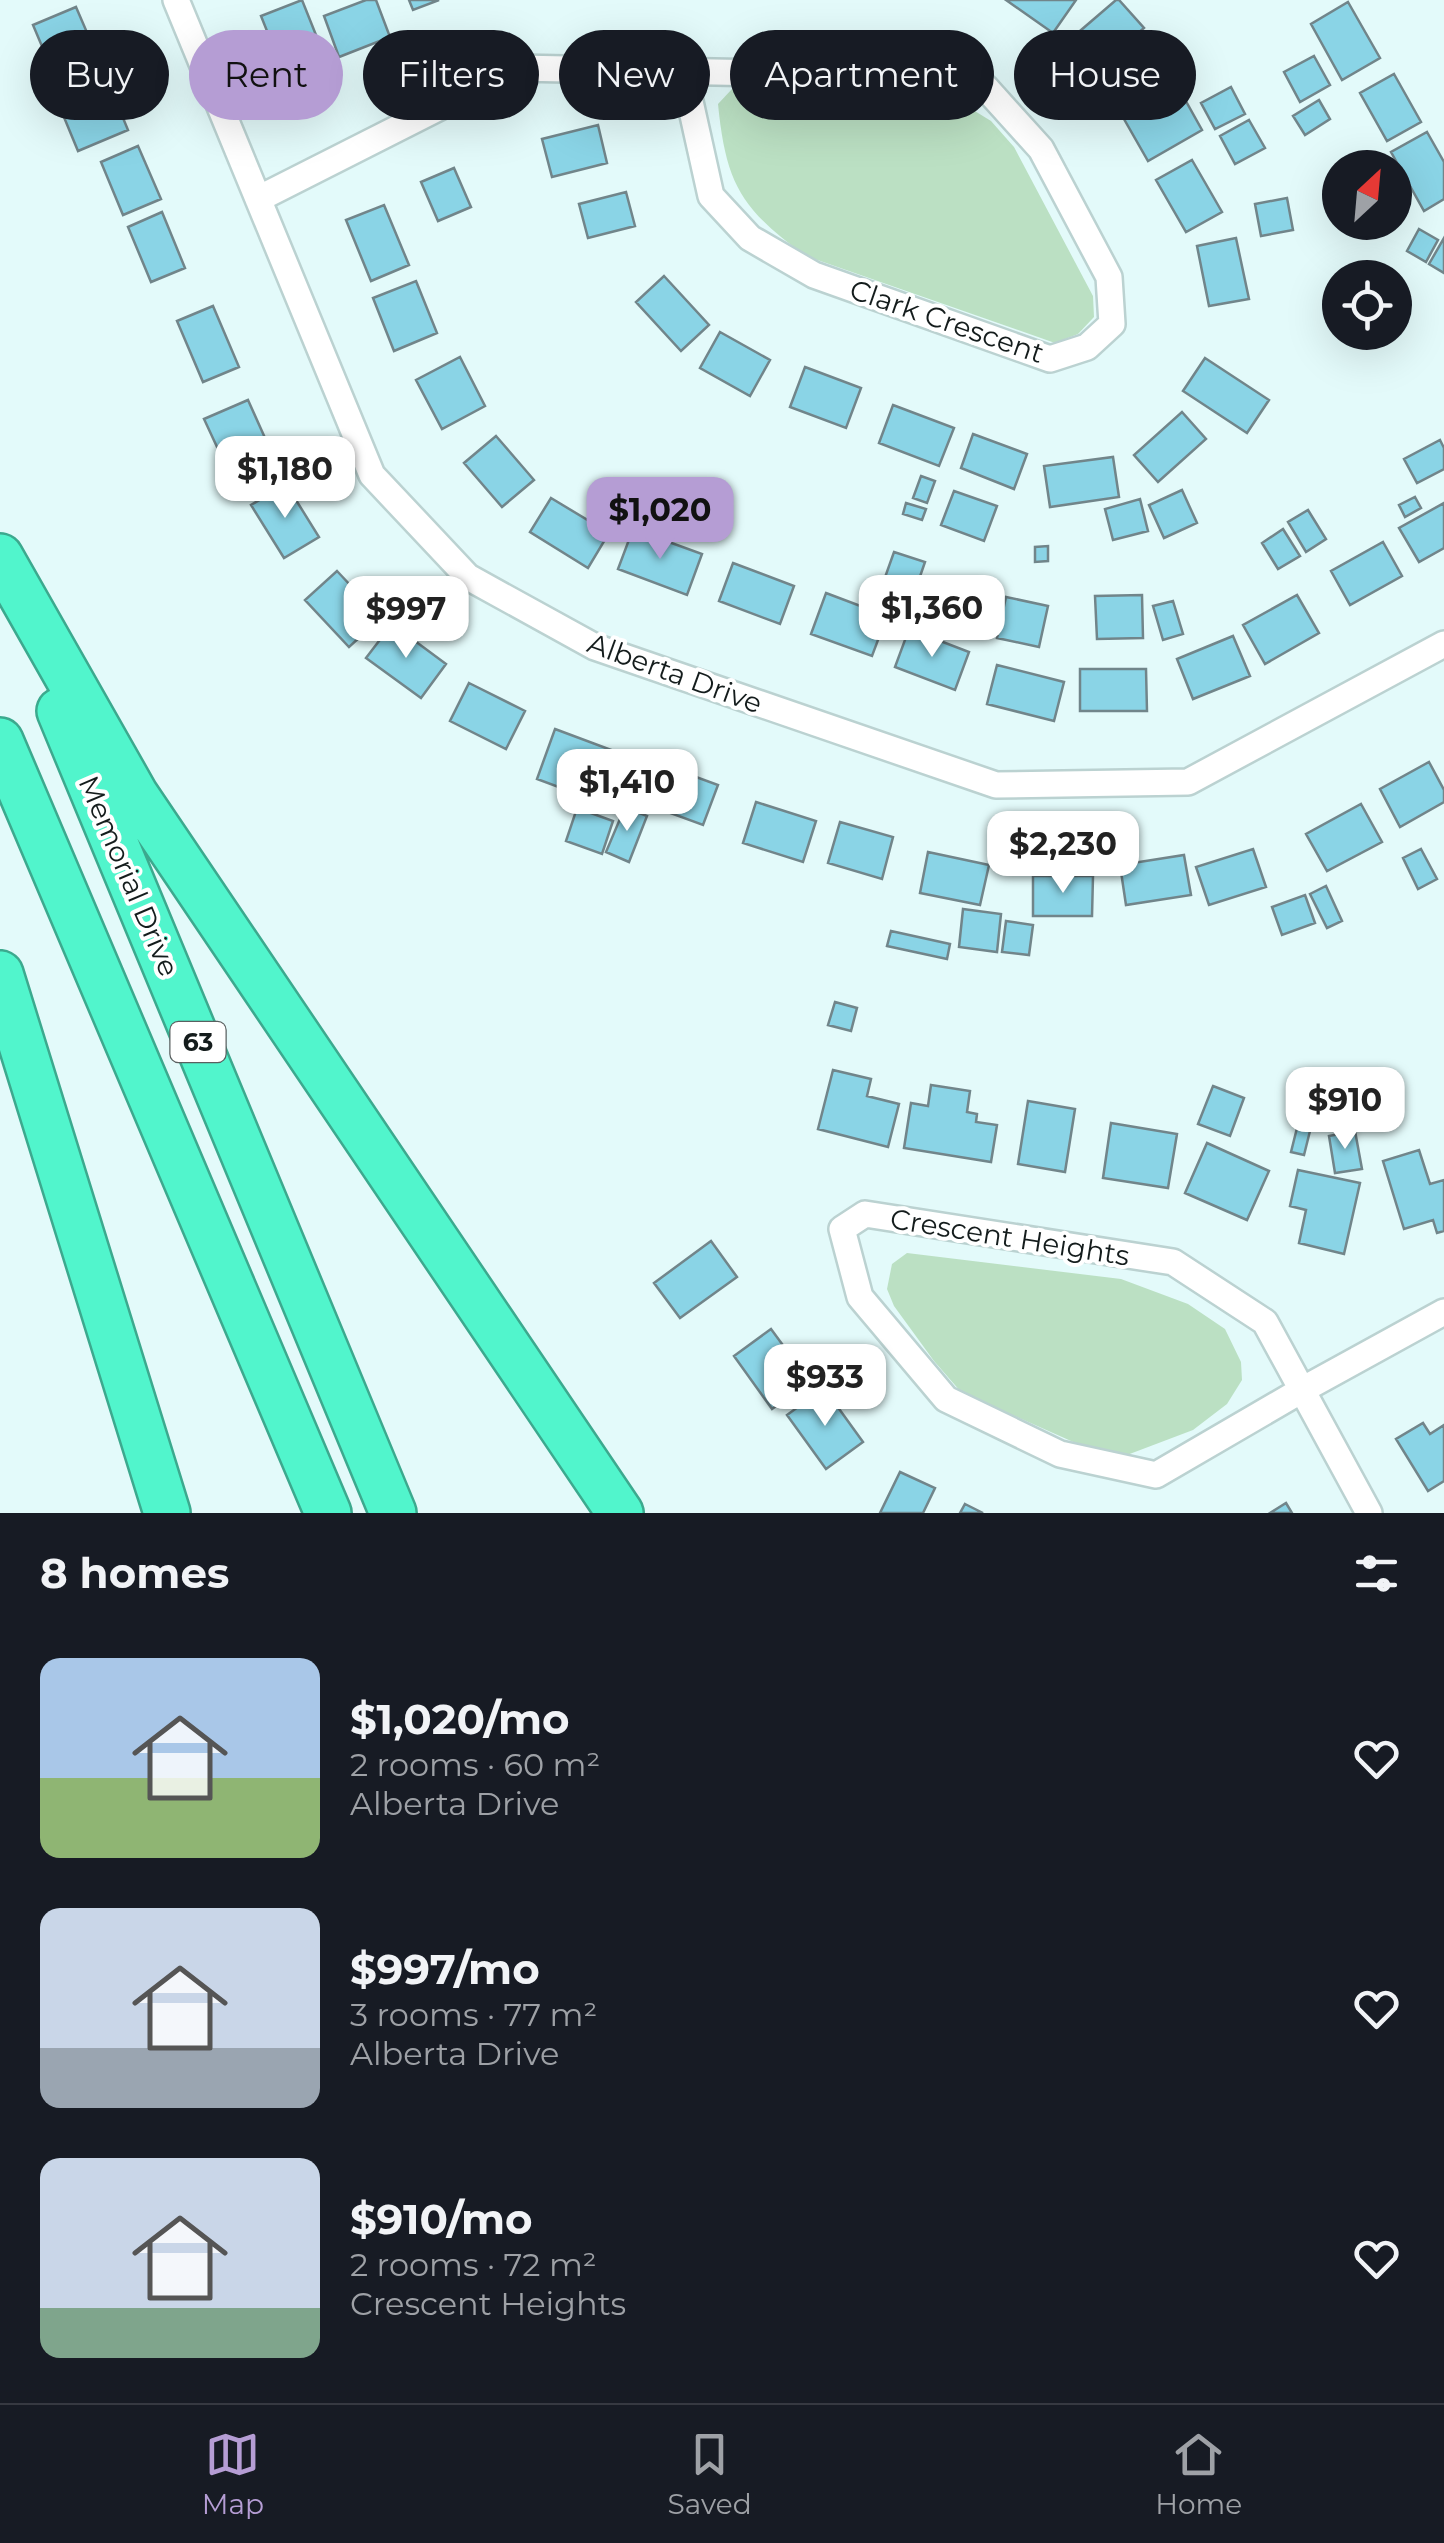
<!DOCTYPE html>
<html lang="en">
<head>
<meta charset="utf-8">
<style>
	:root { --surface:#171b24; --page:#20242c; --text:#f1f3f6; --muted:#9ea1a6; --line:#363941; --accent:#b59dd4 }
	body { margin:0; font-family:Montserrat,sans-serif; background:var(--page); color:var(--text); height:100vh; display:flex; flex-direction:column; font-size:38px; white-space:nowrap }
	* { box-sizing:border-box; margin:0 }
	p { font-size:32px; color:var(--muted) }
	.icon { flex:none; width:55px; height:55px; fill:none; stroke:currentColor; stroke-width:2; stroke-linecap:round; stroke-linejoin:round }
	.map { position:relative; height:1513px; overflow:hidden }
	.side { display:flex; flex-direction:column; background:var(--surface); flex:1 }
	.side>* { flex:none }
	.banner { position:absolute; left:30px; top:30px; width:1385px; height:90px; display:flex; gap:20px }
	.needle { width:65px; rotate:26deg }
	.controls { position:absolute; left:1322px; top:150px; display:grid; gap:20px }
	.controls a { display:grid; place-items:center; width:90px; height:90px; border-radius:50%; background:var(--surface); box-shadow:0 10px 40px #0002; font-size:50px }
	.price { position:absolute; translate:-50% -85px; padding:0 22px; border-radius:20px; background:#fff; color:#222; font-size:32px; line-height:65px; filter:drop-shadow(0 2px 5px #0008) }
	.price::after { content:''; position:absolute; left:50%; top:60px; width:30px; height:22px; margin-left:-15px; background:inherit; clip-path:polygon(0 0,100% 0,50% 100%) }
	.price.current { background:var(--accent); color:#111 }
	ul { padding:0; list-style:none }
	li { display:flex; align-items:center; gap:30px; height:250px; padding:0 40px }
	li span { display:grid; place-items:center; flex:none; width:280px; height:200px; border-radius:20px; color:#555 }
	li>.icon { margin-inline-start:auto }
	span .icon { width:120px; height:120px; fill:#fffc; stroke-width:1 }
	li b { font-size:42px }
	h2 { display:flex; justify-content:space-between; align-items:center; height:120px; padding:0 40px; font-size:42px }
	.pill { padding:0 35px; border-radius:45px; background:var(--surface); box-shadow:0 10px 40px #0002; font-size:35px; line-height:90px }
	.pill.current { background:var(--accent); color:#111 }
	.menu { display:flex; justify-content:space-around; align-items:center; height:140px; border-top:2px solid var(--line); background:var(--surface); font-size:28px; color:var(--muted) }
	.menu a { display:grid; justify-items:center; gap:5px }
	.menu .current { color:var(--accent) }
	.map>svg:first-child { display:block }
</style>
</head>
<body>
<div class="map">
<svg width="1444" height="1513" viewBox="0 0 1444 1513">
	<rect width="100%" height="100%" fill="#e3fafa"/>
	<path fill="#bbe0c3" d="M 732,89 L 965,105 L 991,121 L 1014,147 L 1093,296 L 1094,317 L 1078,334 L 1055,343 L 806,256 C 741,209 726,184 718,104 Z
		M 907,1253 L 1121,1279 L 1188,1304 L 1225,1329 L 1241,1362 L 1242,1380 L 1227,1404 L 1193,1430 L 1127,1455 L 1080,1445 L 961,1392 L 934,1361 L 894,1306 L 887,1289 L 892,1264 Z"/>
	<path fill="#8ad4e6" stroke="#71858a" stroke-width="2.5" d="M 302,0 L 326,60 L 285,76 L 261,16 Z
		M 366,0 L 376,0 L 390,37 L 339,57 L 324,16 Z
		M 409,0 L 439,0 L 413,10 Z
		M 1006,0 L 1076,0 L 1053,33 Z
		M 1116,0 L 1119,0 L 1144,28 L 1122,47 L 1138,66 L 1108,91 L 1066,43 Z
		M 1348,2 L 1380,58 L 1342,80 L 1311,24 Z
		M 76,7 L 98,58 L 55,77 L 33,25 Z
		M 1314,56 L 1330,85 L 1300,102 L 1284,72 Z
		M 1394,74 L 1421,122 L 1387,141 L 1360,93 Z
		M 1149,86 L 1162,108 L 1183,96 L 1202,130 L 1148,161 L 1116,105 Z
		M 1231,87 L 1245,114 L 1215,129 L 1201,103 Z
		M 111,89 L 128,130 L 78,151 L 61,110 Z
		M 1319,100 L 1330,119 L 1305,135 L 1293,116 Z
		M 1249,120 L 1265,148 L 1235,164 L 1220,136 Z
		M 598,125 L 607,163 L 552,177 L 542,139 Z
		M 1427,132 L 1444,162 L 1444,199 L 1424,211 L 1391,152 Z
		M 138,146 L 161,199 L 123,215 L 101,162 Z
		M 1192,160 L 1222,212 L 1186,232 L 1156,180 Z
		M 454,168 L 471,207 L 438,221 L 421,182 Z
		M 626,192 L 635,226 L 588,238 L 579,204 Z
		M 1287,198 L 1293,230 L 1261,236 L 1255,204 Z
		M 384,205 L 409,265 L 371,281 L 346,220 Z
		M 162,212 L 185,268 L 151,282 L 128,227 Z
		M 1419,229 L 1438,240 L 1426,262 L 1407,251 Z
		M 1236,238 L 1249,299 L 1209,306 L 1197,246 Z
		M 1444,238 L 1444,273 L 1429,264 Z
		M 664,276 L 709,325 L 681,351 L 636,302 Z
		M 416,281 L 437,333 L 394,351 L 373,298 Z
		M 213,306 L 239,367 L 203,382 L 177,321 Z
		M 720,332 L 770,360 L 750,396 L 700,368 Z
		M 460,357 L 485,406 L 442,429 L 416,380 Z
		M 1205,358 L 1269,400 L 1247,433 L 1183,391 Z
		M 805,367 L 861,388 L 846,428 L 790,407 Z
		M 248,400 L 274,458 L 231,477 L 204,419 Z
		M 893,405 L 954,428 L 939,466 L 879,443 Z
		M 1182,412 L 1206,439 L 1158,482 L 1134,455 Z
		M 973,434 L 1027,454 L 1014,489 L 961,468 Z
		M 496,436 L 534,480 L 502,507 L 464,463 Z
		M 1440,440 L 1444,448 L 1444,469 L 1417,483 L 1404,459 Z
		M 1113,457 L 1119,497 L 1050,507 L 1044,466 Z
		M 921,476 L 935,481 L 927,503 L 913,498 Z
		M 286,484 L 319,537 L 284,558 L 251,505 Z
		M 1182,490 L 1197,523 L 1164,538 L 1149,505 Z
		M 954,491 L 997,506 L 984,541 L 941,525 Z
		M 1415,497 L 1421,508 L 1405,517 L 1399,505 Z
		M 551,498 L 609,533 L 588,568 L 530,532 Z
		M 1140,499 L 1148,531 L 1113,540 L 1105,509 Z
		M 906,503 L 926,509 L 922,520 L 903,514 Z
		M 1444,503 L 1444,548 L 1419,562 L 1399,528 Z
		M 1308,510 L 1326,539 L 1306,552 L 1288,522 Z
		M 633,529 L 702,554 L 687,595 L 618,569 Z
		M 1283,529 L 1300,556 L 1278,569 L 1262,543 Z
		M 1383,542 L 1402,576 L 1350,605 L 1331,571 Z
		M 1048,546 L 1048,561 L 1035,562 L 1035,547 Z
		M 894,552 L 925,562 L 914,594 L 883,583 Z
		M 733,563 L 794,586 L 780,624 L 719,601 Z
		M 337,571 L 381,618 L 349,647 L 305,600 Z
		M 826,593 L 887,616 L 872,656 L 811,634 Z
		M 1142,595 L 1143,638 L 1097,639 L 1095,596 Z
		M 1297,595 L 1319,633 L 1265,664 L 1243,625 Z
		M 1006,597 L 1048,606 L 1039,647 L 997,638 Z
		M 1173,601 L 1183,634 L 1163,640 L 1153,606 Z
		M 392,624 L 446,664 L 421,698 L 366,658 Z
		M 909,629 L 969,652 L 955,690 L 895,667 Z
		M 1233,636 L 1250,676 L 1193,699 L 1177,659 Z
		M 997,665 L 1064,682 L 1054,721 L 987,704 Z
		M 1080,669 L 1146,669 L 1147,711 L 1080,711 Z
		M 469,683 L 525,711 L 506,749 L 450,721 Z
		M 555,729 L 614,751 L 596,801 L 537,779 Z
		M 1429,762 L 1444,790 L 1444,802 L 1400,827 L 1380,789 Z
		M 658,763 L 718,785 L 703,825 L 643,803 Z
		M 756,802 L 816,821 L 803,862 L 743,843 Z
		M 1361,804 L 1382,842 L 1327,871 L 1306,834 Z
		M 625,807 L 647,816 L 629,862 L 606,852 Z
		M 577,808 L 613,821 L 602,854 L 566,841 Z
		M 840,822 L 893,837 L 882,879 L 828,863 Z
		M 1253,849 L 1266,887 L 1209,905 L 1196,867 Z
		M 1421,849 L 1437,879 L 1418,889 L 1403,858 Z
		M 928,852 L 989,865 L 980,905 L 920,893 Z
		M 1184,855 L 1191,895 L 1126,905 L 1120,865 Z
		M 1033,876 L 1093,876 L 1092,916 L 1033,916 Z
		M 1326,886 L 1342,921 L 1327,928 L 1310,894 Z
		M 1305,895 L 1315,923 L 1282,935 L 1272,907 Z
		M 963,909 L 1001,914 L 997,952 L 959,947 Z
		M 1006,921 L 1033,925 L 1029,955 L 1002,952 Z
		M 891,931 L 950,944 L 947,959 L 887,946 Z
		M 835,1002 L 857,1008 L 851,1031 L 828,1025 Z
		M 833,1070 L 871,1079 L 867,1096 L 899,1104 L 888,1147 L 818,1129 Z
		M 931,1085 L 970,1091 L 967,1112 L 977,1114 L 976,1122 L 997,1125 L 991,1162 L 904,1148 L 911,1103 L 928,1106 Z
		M 1213,1086 L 1244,1098 L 1230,1136 L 1198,1124 Z
		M 1028,1101 L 1075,1109 L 1065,1172 L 1018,1164 Z
		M 1111,1123 L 1177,1134 L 1168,1188 L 1103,1178 Z
		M 1297,1128 L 1310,1131 L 1304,1155 L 1291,1152 Z
		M 1355,1131 L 1362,1169 L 1335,1173 L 1329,1136 Z
		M 1207,1143 L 1269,1171 L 1247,1220 L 1185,1193 Z
		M 1419,1150 L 1430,1184 L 1444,1180 L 1444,1231 L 1437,1233 L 1433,1220 L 1404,1229 L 1383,1161 Z
		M 1298,1170 L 1360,1183 L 1344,1254 L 1299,1243 L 1306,1210 L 1290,1206 Z
		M 711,1241 L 737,1277 L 680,1318 L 654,1283 Z
		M 771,1329 L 810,1382 L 772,1409 L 734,1356 Z
		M 824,1388 L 863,1442 L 826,1469 L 787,1415 Z
		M 1423,1423 L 1430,1434 L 1444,1425 L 1444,1481 L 1428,1491 L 1396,1439 Z
		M 900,1472 L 935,1488 L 923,1513 L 880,1513 Z
		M 1286,1503 L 1292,1513 L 1270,1513 Z
		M 965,1504 L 983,1513 L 960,1513 Z"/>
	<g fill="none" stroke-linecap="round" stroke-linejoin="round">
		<defs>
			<path id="minor" d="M 176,0 L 372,475 L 468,577 L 595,647 L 996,785 L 1188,782 L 1444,644
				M 258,199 L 517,68 L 907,76 L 985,87 L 1041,149 L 1109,277 L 1112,324 L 1087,347 L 1050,359 L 814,275 L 750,238 L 711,196 L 683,70
				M 1369,1513 L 1265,1322 L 1173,1262 L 865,1214 L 842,1229 L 860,1297 L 946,1399 L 1060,1454 L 1156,1475 L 1302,1390 L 1444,1312"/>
			<path id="motorway" d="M 0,557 L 135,795 L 620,1513
				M 60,711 L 393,1513
				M 0,741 L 328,1513
				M 0,974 L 167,1513"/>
		</defs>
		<use href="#minor" stroke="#bbd2d1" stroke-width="30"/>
		<use href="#motorway" stroke="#3ca98e" stroke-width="50"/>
		<use href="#minor" stroke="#fff" stroke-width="25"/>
		<use href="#motorway" stroke="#51f5cc" stroke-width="45"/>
	</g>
	<g text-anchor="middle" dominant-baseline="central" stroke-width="8" stroke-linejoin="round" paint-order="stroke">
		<rect fill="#fff" stroke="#5a6060" stroke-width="2.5" x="170.5" y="1022" width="55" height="40" rx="8"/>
		<g font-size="25" font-weight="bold" fill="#141c1c">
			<text x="198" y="1042">63</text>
		</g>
		<g font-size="28" fill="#141c1c" stroke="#fff">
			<text transform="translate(947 321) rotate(19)">Clark Crescent</text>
			<text transform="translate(675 673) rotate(20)">Alberta Drive</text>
			<text transform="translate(129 876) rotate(67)">Memorial Drive</text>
			<text transform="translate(1010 1237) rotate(9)">Crescent Heights</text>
		</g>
	</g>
</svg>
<div class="controls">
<a><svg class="needle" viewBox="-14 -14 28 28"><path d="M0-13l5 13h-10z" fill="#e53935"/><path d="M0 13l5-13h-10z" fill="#9ea1a6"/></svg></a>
<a><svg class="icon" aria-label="locate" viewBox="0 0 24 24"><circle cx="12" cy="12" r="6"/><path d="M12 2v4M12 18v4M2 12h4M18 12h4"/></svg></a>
</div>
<b class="price" style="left:285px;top:521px">$1,180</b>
<b class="price current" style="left:660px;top:562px">$1,020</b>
<b class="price" style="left:932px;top:660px">$1,360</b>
<b class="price" style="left:406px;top:661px">$997</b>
<b class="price" style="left:627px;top:834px">$1,410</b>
<b class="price" style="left:1063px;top:896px">$2,230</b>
<b class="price" style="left:1345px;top:1152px">$910</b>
<b class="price" style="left:825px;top:1429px">$933</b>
<div class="banner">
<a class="pill">Buy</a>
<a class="pill current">Rent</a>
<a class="pill">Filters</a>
<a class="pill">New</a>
<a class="pill">Apartment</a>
<a class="pill">House</a>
</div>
</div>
<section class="side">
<h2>8 homes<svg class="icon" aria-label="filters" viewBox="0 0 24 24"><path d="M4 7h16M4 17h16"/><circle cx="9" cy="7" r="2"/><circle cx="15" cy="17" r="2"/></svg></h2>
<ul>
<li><span style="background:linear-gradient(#a9c7e8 60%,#8fb573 0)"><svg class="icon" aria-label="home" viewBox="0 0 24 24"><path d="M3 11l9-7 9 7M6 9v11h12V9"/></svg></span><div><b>$1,020/mo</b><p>2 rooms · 60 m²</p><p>Alberta Drive</p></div><svg class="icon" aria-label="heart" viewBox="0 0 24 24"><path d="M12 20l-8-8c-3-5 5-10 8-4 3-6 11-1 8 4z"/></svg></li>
<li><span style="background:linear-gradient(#c9d6e8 70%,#9aa5b1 0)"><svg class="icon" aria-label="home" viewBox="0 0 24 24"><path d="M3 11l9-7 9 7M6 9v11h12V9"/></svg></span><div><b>$997/mo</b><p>3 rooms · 77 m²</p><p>Alberta Drive</p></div><svg class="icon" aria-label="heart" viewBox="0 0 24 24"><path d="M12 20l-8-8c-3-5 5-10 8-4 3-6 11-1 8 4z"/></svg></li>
<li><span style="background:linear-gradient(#c9d6e8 75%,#7fa58c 0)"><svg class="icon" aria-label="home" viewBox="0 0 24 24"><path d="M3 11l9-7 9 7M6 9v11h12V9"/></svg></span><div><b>$910/mo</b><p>2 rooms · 72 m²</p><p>Crescent Heights</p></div><svg class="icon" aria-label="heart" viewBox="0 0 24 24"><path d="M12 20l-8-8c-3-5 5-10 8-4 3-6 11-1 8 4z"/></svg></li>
</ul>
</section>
<nav class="menu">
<a class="current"><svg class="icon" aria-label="map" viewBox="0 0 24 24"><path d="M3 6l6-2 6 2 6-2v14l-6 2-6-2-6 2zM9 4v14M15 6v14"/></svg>Map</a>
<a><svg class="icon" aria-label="saved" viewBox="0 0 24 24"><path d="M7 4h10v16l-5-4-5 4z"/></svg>Saved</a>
<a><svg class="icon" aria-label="home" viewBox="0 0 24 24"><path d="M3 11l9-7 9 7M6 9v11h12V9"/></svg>Home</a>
</nav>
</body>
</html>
